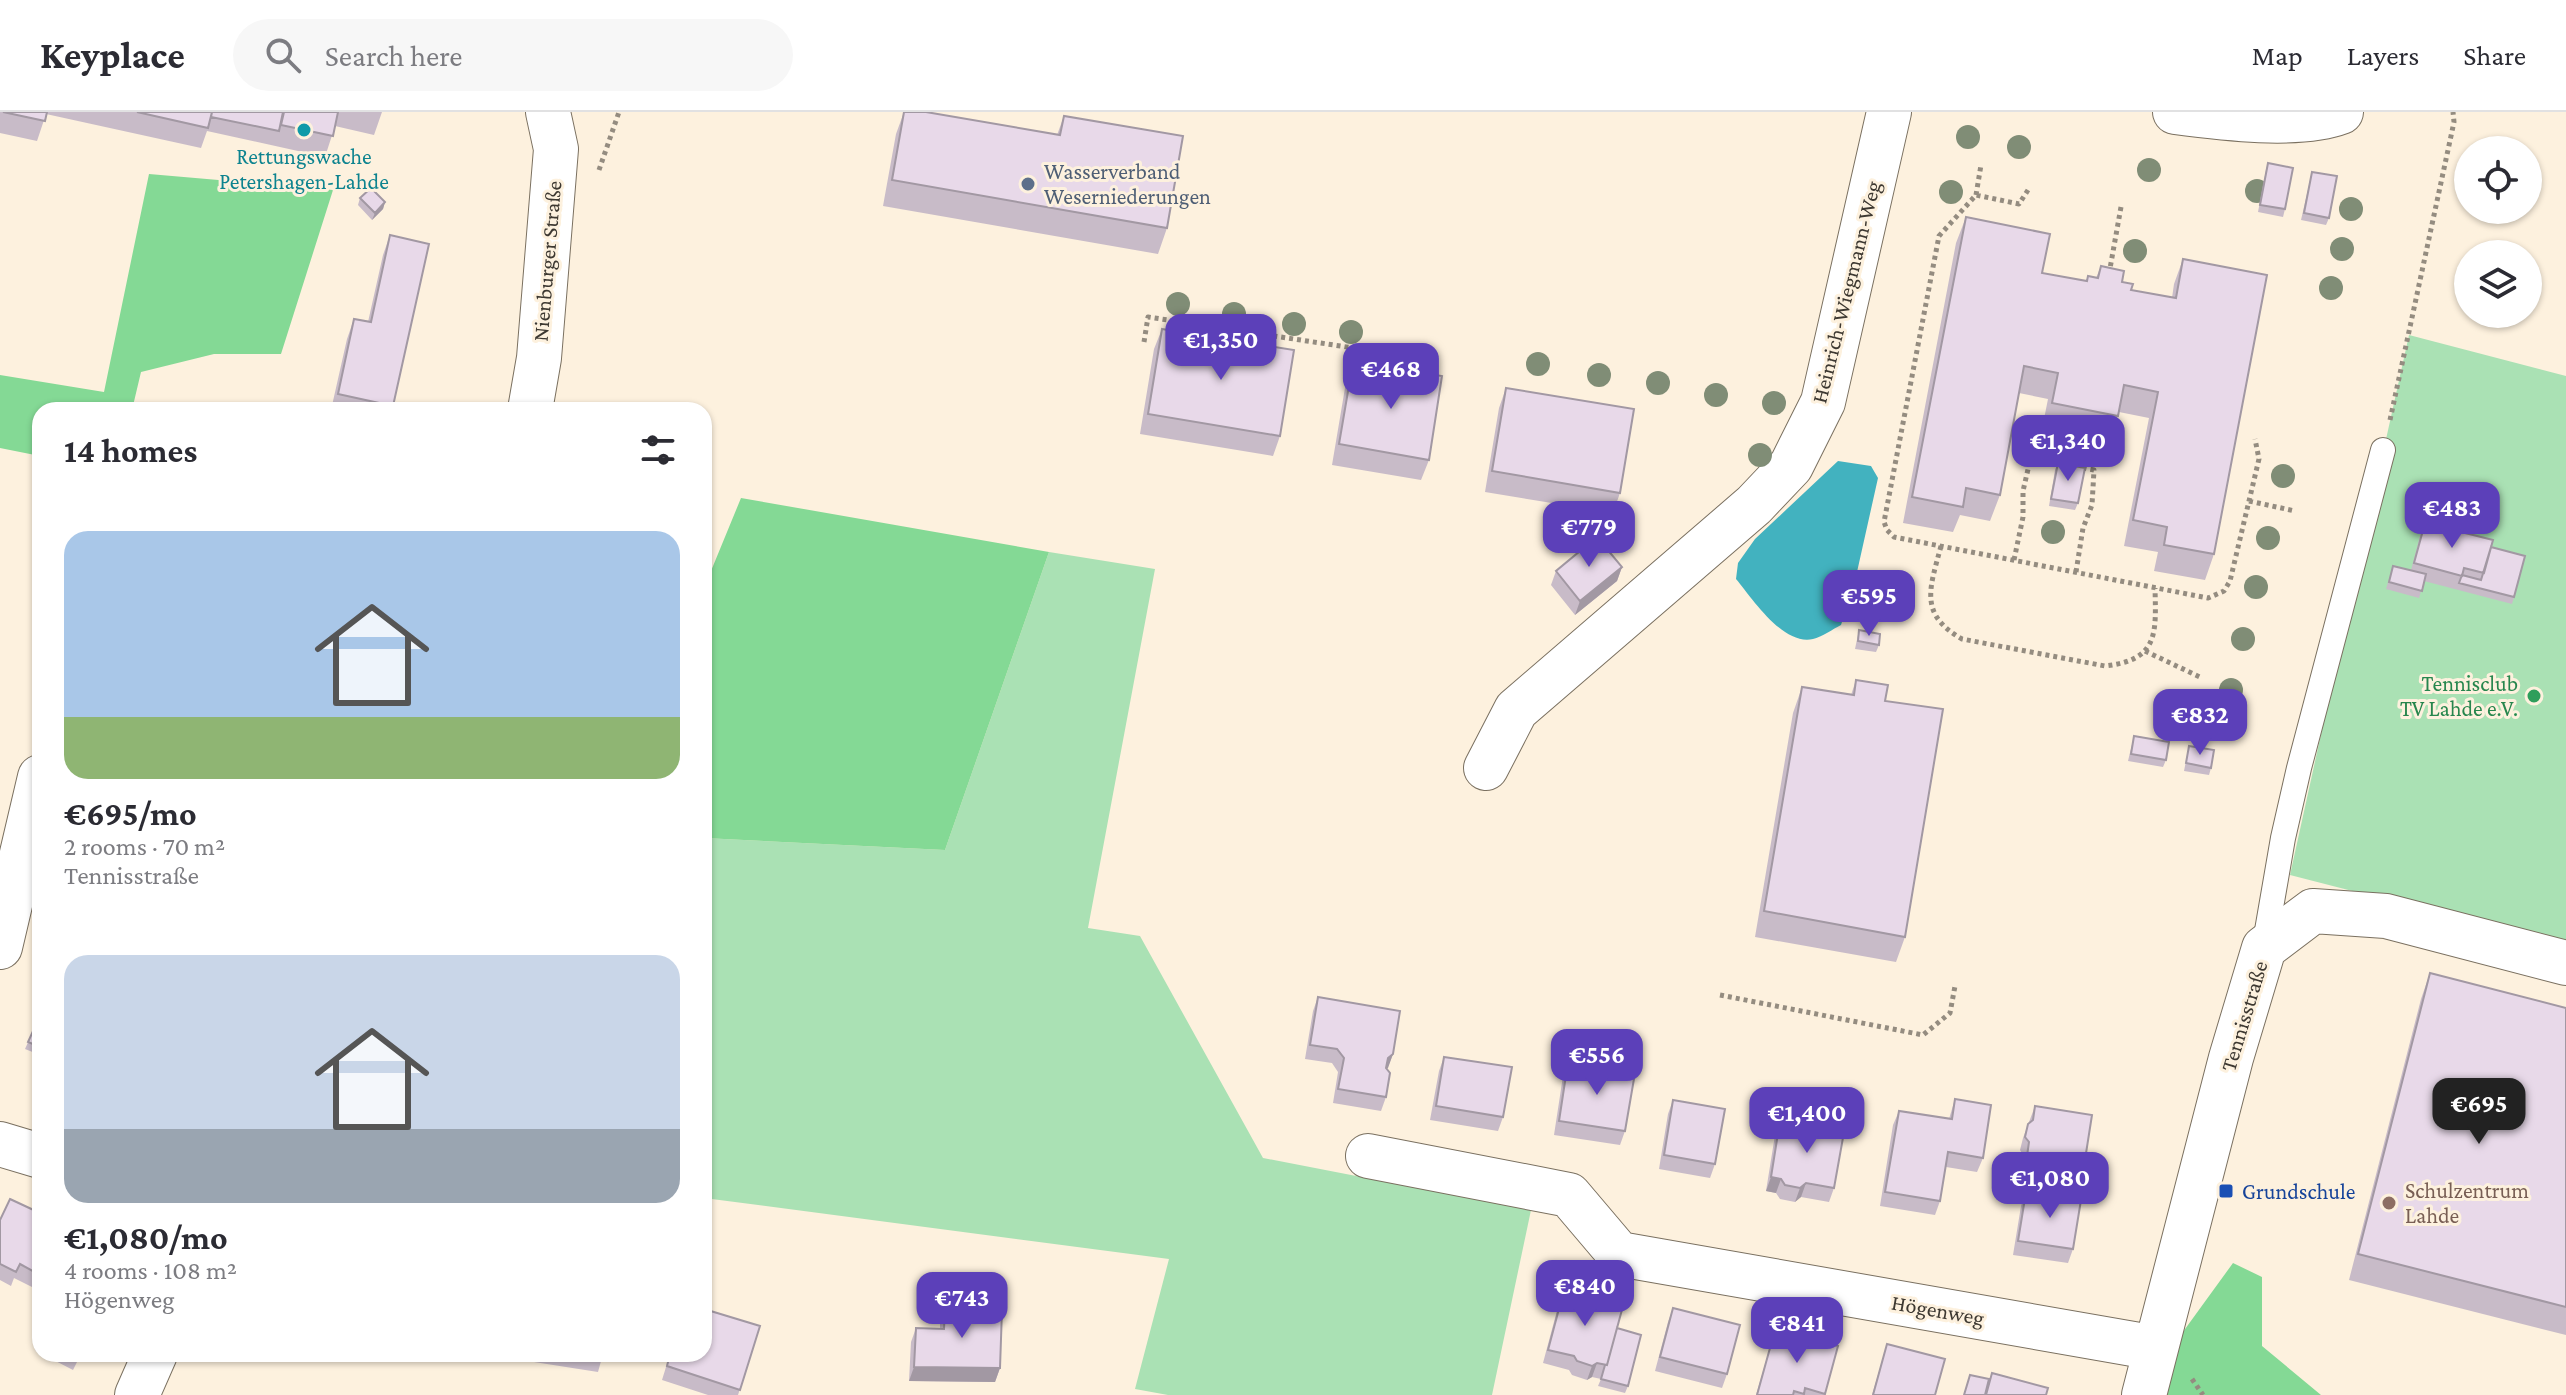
<!DOCTYPE html>
<html lang="en">
<head>
<meta charset="utf-8">
<style>
	:root { --surface:#fff; --page:#f7f7f7; --text:#2b2b33; --muted:#7c7c81; --line:#e1e1e2; --accent:#5c40b9 }
	body { margin:0; font-family:"Crimson Pro",serif; background:var(--page); color:var(--text); height:100vh; display:flex; flex-direction:column; font-size:30px; white-space:nowrap }
	* { box-sizing:border-box; margin:0 }
	p { font-size:26px; color:var(--muted) }
	.icon { flex:none; width:44px; height:44px; fill:none; stroke:currentColor; stroke-width:2; stroke-linecap:round; stroke-linejoin:round }
	.map { position:relative; flex:1; overflow:hidden }
	.sheet { position:absolute; left:32px; top:290px; width:680px; height:960px; display:flex; flex-direction:column; background:var(--surface); border-radius:24px; box-shadow:0 2px 6px #0004 }
	.sheet>* { flex:none }
	.tools { position:absolute; left:2454px; top:24px; display:grid; gap:16px }
	.tools a { display:grid; place-items:center; width:88px; height:88px; border-radius:50%; background:var(--surface); box-shadow:0 2px 6px #0004; font-size:40px }
	.price { position:absolute; translate:-50% -68px; padding:0 18px; border-radius:16px; background:var(--accent); color:#fff; font-size:26px; line-height:52px; filter:drop-shadow(0 2px 4px #0008) }
	.price::after { content:''; position:absolute; left:50%; top:48px; width:24px; height:18px; margin-left:-12px; background:inherit; clip-path:polygon(0 0,100% 0,50% 100%) }
	.price.current { background:#222; color:#fff }
	ul { padding:0; list-style:none }
	li { display:grid; align-content:center; gap:16px; height:424px; padding:0 32px }
	li span { display:grid; place-items:center; height:248px; border-radius:24px; color:#555 }
	li>.icon { margin-inline-start:auto }
	span .icon { width:144px; height:144px; fill:#fffc; stroke-width:1 }
	li b { font-size:34px }
	h2 { display:flex; justify-content:space-between; align-items:center; height:96px; padding:0 32px; font-size:34px }
	header { display:flex; align-items:center; gap:48px; box-sizing:border-box; height:112px; padding:0 40px; background:var(--surface); border-bottom:2px solid var(--line) }
	header strong { font-size:38px }
	nav { display:flex; gap:44px; margin-inline-start:auto; font-size:28px }
	.search { width:560px; height:72px; background:var(--page); display:flex; align-items:center; gap:20px; box-sizing:border-box; padding:0 28px; border-radius:44px; color:var(--muted); font-size:30px }
	.map>svg:first-child { display:block }
</style>
</head>
<body>
<header>
<strong>Keyplace</strong>
<div class="search"><svg class="icon" aria-label="search" viewBox="0 0 24 24"><circle cx="10" cy="10" r="6"/><path d="M15 15l6 6"/></svg>Search here</div>
<nav><a>Map</a><a>Layers</a><a>Share</a></nav>
</header>
<div class="map">
<svg width="2566" height="1283" viewBox="0 0 2566 1283">
	<rect width="100%" height="100%" fill="#fdf1de"/>
	<path fill="#aae1b4" d="M 2409,223 L 2566,264 L 2566,834 L 2290,763 Z
		M 1049,440 L 1155,457 L 1088,816 L 1140,824 L 1263,1046 L 1531,1098 L 1492,1283 L 1168,1283 L 1135,1277 L 1169,1147 L 704,1086 L 704,726 L 945,738 Z"/>
	<path fill="#84d995" d="M 149,62 L 333,78 L 281,242 L 214,242 L 141,260 L 132,298 L 40,298 L 40,344 L 0,336 L 0,263 L 104,280 Z
		M 741,386 L 1049,440 L 945,738 L 704,726 L 704,476 Z
		M 2233,1151 L 2262,1165 L 2262,1234 L 2321,1283 L 2162,1283 L 2172,1235 Z"/>
	<path fill="#42b2bf" d="M 1838,349 L 1871,354 L 1878,366 L 1855,469 L 1841,513 C 1833,517 1822,525 1813,527 C 1783,534 1752,486 1736,467 L 1738,451 L 1755,427 Z"/>
	<g fill="none" stroke-linecap="round" stroke-linejoin="round">
		<defs>
			<path id="lane" d="M 2264,836 L 2283,726 L 2299,656 L 2383,338"/>
			<path id="street" d="M 2175,0 C 2221,6 2299,16 2341,0
				M 1486,656 L 1516,598 L 1754,393 L 1791,354 L 1823,290 L 1889,0
				M 0,835 L 40,665
				M 0,1032 L 40,1044
				M 1368,1044 L 1569,1083 L 1619,1142 L 2156,1236
				M 2144,1283 L 2231,946 L 2264,836 L 2313,799 L 2386,804 L 2566,851"/>
			<path id="secondary" d="M 530,298 L 539,246 L 556,37 L 548,0
				M 137,1283 L 155,1242"/>
		</defs>
		<use href="#lane" stroke="#7a7060" stroke-width="26"/>
		<use href="#street" stroke="#7a7060" stroke-width="46"/>
		<use href="#secondary" stroke="#7a7060" stroke-width="46"/>
		<path stroke="#948c80" stroke-width="5" stroke-dasharray="4 4" stroke-linecap="butt" d="M 599,58 L 619,0
			M 2028,78 L 2019,92 L 1976,83 L 1939,124 L 1884,410 L 1887,418 L 1894,425 L 2208,486 L 2224,479 L 2230,469 L 2259,347 L 2255,327
			M 1976,83 L 1981,53
			M 2109,162 L 2121,95
			M 1144,230 L 1148,205 L 1400,243 L 1406,251
			M 2390,308 L 2454,10 L 2453,0
			M 2249,389 L 2295,399
			M 1941,434 C 1930,476 1918,502 1962,527 L 2105,554 C 2159,548 2156,521 2155,476
			M 2014,448 L 2023,405 L 2023,379 L 2029,353 L 2038,347 L 2065,353
			M 2076,460 L 2083,416 L 2092,393 L 2094,358 L 2079,355
			M 2145,539 L 2202,566
			M 1720,883 L 1923,923 L 1950,901 L 1955,874
			M 2192,1267 L 2203,1283"/>
		<use href="#lane" stroke="#fff" stroke-width="24"/>
		<use href="#street" stroke="#fff" stroke-width="44"/>
		<use href="#secondary" stroke="#fff" stroke-width="44"/>
	</g>
	<g fill="#808d76">
		<circle cx="1968" cy="25" r="12"/>
		<circle cx="2019" cy="35" r="12"/>
		<circle cx="2149" cy="58" r="12"/>
		<circle cx="2257" cy="79" r="12"/>
		<circle cx="1951" cy="80" r="12"/>
		<circle cx="2351" cy="97" r="12"/>
		<circle cx="2342" cy="137" r="12"/>
		<circle cx="2135" cy="139" r="12"/>
		<circle cx="2331" cy="176" r="12"/>
		<circle cx="1178" cy="192" r="12"/>
		<circle cx="1234" cy="202" r="12"/>
		<circle cx="1294" cy="212" r="12"/>
		<circle cx="1351" cy="220" r="12"/>
		<circle cx="1538" cy="252" r="12"/>
		<circle cx="1599" cy="263" r="12"/>
		<circle cx="1658" cy="271" r="12"/>
		<circle cx="1716" cy="283" r="12"/>
		<circle cx="1774" cy="291" r="12"/>
		<circle cx="1760" cy="343" r="12"/>
		<circle cx="2283" cy="364" r="12"/>
		<circle cx="2053" cy="420" r="12"/>
		<circle cx="2268" cy="426" r="12"/>
		<circle cx="2256" cy="475" r="12"/>
		<circle cx="2243" cy="527" r="12"/>
		<circle cx="2231" cy="578" r="12"/>
	</g>
	<path fill="#c8bbc8" d="M 0,0 L 382,0 L 374,23 L 335,14 L 325,45 L 207,19 L 201,36 L 46,2 L 37,29 L 0,21 Z
		M 904,0 L 926,0 L 1057,23 L 1064,4 L 1167,116 L 1158,142 L 883,94 L 896,22 Z
		M 2268,51 L 2285,97 L 2283,105 L 2258,100 L 2266,58 Z
		M 2312,60 L 2329,106 L 2326,113 L 2301,108 Z
		M 360,86 L 385,90 L 383,97 L 372,108 L 358,93 Z
		M 1966,105 L 2042,161 L 2086,169 L 2088,164 L 2096,166 L 2101,154 L 2131,178 L 2172,186 L 2174,172 L 2183,147 L 2214,442 L 2205,468 L 2154,459 L 2158,440 L 2124,434 L 2149,306 L 2119,300 L 2109,329 L 2042,317 L 2048,287 L 2019,281 L 2000,383 L 1990,409 L 1960,403 L 1953,420 L 1903,411 L 1956,131 Z
		M 390,123 L 393,294 L 391,298 L 331,298 L 347,227 L 354,207 L 368,210 L 383,143 Z
		M 1162,217 L 1280,324 L 1273,344 L 1140,322 L 1154,237 Z
		M 1353,250 L 1429,348 L 1421,368 L 1332,353 L 1346,270 Z
		M 1506,276 L 1620,381 L 1613,401 L 1485,380 L 1499,296 Z
		M 2058,351 L 2078,391 L 2075,398 L 2049,394 L 2055,358 Z
		M 2425,411 L 2491,435 L 2514,485 L 2512,492 L 2424,469 L 2419,486 L 2386,477 L 2393,454 L 2411,458 L 2420,424 Z
		M 1622,455 L 1617,469 L 1575,503 L 1551,473 L 1556,459 Z
		M 1859,518 L 1879,533 L 1876,540 L 1855,537 Z
		M 1856,568 L 1885,589 L 1905,825 L 1896,850 L 1755,825 L 1793,601 L 1802,575 L 1851,583 Z
		M 2134,624 L 2166,648 L 2163,655 L 2128,649 Z
		M 2189,634 L 2211,656 L 2209,663 L 2184,659 Z
		M 2430,861 L 2566,896 L 2566,1223 L 2349,1168 L 2421,887 Z
		M 1318,885 L 1393,942 L 1387,957 L 1386,985 L 1381,999 L 1333,991 L 1338,960 L 1332,951 L 1305,947 L 1313,899 Z
		M 40,904 L 40,943 L 25,937 Z
		M 1444,945 L 1503,1005 L 1498,1019 L 1430,1008 L 1439,959 Z
		M 1568,950 L 1625,1019 L 1620,1033 L 1554,1023 L 1563,964 Z
		M 40,977 L 40,1002 L 32,998 Z
		M 1955,987 L 1983,1046 L 1977,1060 L 1946,1055 L 1940,1089 L 1935,1103 L 1880,1094 L 1893,1013 L 1899,999 L 1949,1007 Z
		M 1673,988 L 1715,1052 L 1710,1066 L 1659,1057 L 1668,1002 Z
		M 2035,994 L 2084,1054 L 2079,1067 L 2022,1058 L 2024,1044 L 2020,1038 L 2023,1026 Z
		M 1780,1009 L 1834,1076 L 1829,1090 L 1801,1085 L 1795,1090 L 1780,1087 L 1776,1081 L 1766,1079 L 1775,1023 Z
		M 2026,1080 L 2073,1137 L 2068,1151 L 2013,1143 L 2021,1094 Z
		M 40,1101 L 40,1179 L 14,1166 L 11,1174 L 0,1168 L 0,1108 Z
		M 1564,1178 L 1617,1216 L 1628,1274 L 1625,1281 L 1598,1274 L 1601,1267 L 1592,1265 L 1587,1268 L 1572,1263 L 1569,1258 L 1543,1251 L 1559,1191 Z
		M 945,1195 L 1000,1256 L 995,1270 L 909,1269 L 911,1230 L 916,1216 L 940,1217 L 940,1209 Z
		M 1673,1196 L 1727,1262 L 1722,1276 L 1655,1259 L 1668,1210 Z
		M 760,1214 L 738,1283 L 708,1283 L 662,1268 L 670,1242 Z
		M 1775,1218 L 1838,1234 L 1825,1283 L 1756,1283 Z
		M 40,1224 L 40,1241 L 35,1238 Z
		M 1887,1232 L 1935,1283 L 1872,1283 Z
		M 42,1242 L 81,1242 L 73,1258 Z
		M 335,1242 L 358,1242 L 356,1246 Z
		M 535,1242 L 603,1242 L 598,1260 L 534,1250 Z"/>
	<path fill="#a298a3" d="M 385,90 L 383,97 L 372,108 L 375,101 Z
		M 1622,455 L 1617,469 L 1575,503 L 1580,489 Z
		M 1393,942 L 1388,956 L 1382,960 L 1388,946 Z
		M 1771,1065 L 1781,1067 L 1776,1081 L 1766,1079 Z
		M 1806,1071 L 1801,1085 L 1795,1090 L 1800,1076 Z
		M 1597,1251 L 1592,1265 L 1587,1268 L 1592,1254 Z
		M 914,1255 L 1000,1256 L 995,1270 L 909,1269 Z"/>
	<path fill="#e8d9e9" stroke="#a298a3" stroke-width="2" d="M 3,0 L 47,0 L 45,9 Z
		M 137,0 L 212,0 L 208,16 Z
		M 212,0 L 283,0 L 279,19 L 211,5 Z
		M 284,0 L 338,0 L 333,24 L 281,13 Z
		M 904,0 L 926,0 L 1060,23 L 1064,4 L 1183,24 L 1167,116 L 892,68 Z
		M 2268,51 L 2293,56 L 2285,97 L 2260,93 Z
		M 2312,60 L 2337,64 L 2329,106 L 2304,101 Z
		M 371,76 L 385,90 L 375,101 L 360,86 Z
		M 1966,105 L 2050,122 L 2042,161 L 2087,169 L 2088,164 L 2098,166 L 2101,154 L 2124,159 L 2122,170 L 2133,172 L 2131,178 L 2176,186 L 2183,147 L 2267,163 L 2214,442 L 2164,433 L 2167,415 L 2133,408 L 2158,280 L 2124,273 L 2118,304 L 2052,291 L 2058,261 L 2024,254 L 2000,383 L 1966,376 L 1963,395 L 1912,385 Z
		M 390,123 L 429,132 L 393,294 L 338,282 L 354,207 L 371,210 Z
		M 1162,217 L 1294,238 L 1280,324 L 1148,302 Z
		M 1353,250 L 1442,264 L 1429,348 L 1339,332 Z
		M 1506,276 L 1634,297 L 1620,381 L 1492,359 Z
		M 2058,351 L 2085,356 L 2078,391 L 2051,387 Z
		M 2425,411 L 2493,428 L 2484,461 L 2464,456 L 2462,464 L 2414,451 Z
		M 1597,425 L 1622,455 L 1580,489 L 1556,459 Z
		M 2491,435 L 2525,444 L 2514,485 L 2459,471 L 2462,463 L 2481,468 Z
		M 2393,454 L 2426,462 L 2422,479 L 2389,470 Z
		M 1859,518 L 1880,522 L 1879,533 L 1858,529 Z
		M 1856,568 L 1888,573 L 1885,589 L 1943,597 L 1905,825 L 1764,799 L 1802,575 L 1854,583 Z
		M 2134,624 L 2169,630 L 2166,648 L 2131,642 Z
		M 2189,634 L 2214,638 L 2211,656 L 2186,651 Z
		M 2430,861 L 2566,896 L 2566,1195 L 2358,1142 Z
		M 1318,885 L 1400,899 L 1393,942 L 1388,946 L 1386,956 L 1390,961 L 1386,985 L 1338,977 L 1344,946 L 1337,937 L 1310,933 Z
		M 40,904 L 40,935 L 28,930 Z
		M 1444,945 L 1512,955 L 1503,1005 L 1436,994 Z
		M 1568,950 L 1635,961 L 1625,1019 L 1559,1009 Z
		M 1955,987 L 1991,993 L 1983,1046 L 1948,1040 L 1940,1089 L 1885,1080 L 1899,999 L 1952,1007 Z
		M 1673,988 L 1725,997 L 1715,1052 L 1664,1043 Z
		M 2035,994 L 2092,1003 L 2084,1054 L 2027,1044 L 2029,1030 L 2025,1025 L 2028,1012 L 2033,1008 Z
		M 1780,1009 L 1844,1020 L 1834,1076 L 1806,1071 L 1800,1076 L 1785,1073 L 1781,1067 L 1771,1065 Z
		M 2026,1080 L 2081,1088 L 2073,1137 L 2018,1129 Z
		M 10,1087 L 40,1101 L 40,1163 L 20,1152 L 16,1160 L 0,1152 L 0,1108 Z
		M 1564,1178 L 1623,1194 L 1607,1253 L 1597,1251 L 1592,1254 L 1577,1249 L 1574,1244 L 1548,1238 Z
		M 945,1195 L 1002,1198 L 1000,1256 L 914,1255 L 916,1216 L 944,1217 Z
		M 1673,1196 L 1740,1213 L 1727,1262 L 1660,1245 Z
		M 704,1197 L 760,1214 L 740,1278 L 667,1254 L 670,1242 L 704,1242 Z
		M 1617,1216 L 1641,1223 L 1628,1274 L 1601,1267 L 1605,1253 L 1607,1253 Z
		M 1775,1218 L 1798,1224 L 1799,1220 L 1816,1224 L 1815,1228 L 1838,1234 L 1825,1282 L 1805,1276 L 1804,1282 L 1794,1279 L 1793,1283 L 1757,1283 Z
		M 1887,1232 L 1945,1247 L 1935,1283 L 1873,1283 Z
		M 578,1242 L 603,1242 L 603,1246 Z
		M 1992,1261 L 2048,1276 L 2046,1283 L 1986,1283 Z
		M 1970,1263 L 1989,1267 L 1985,1283 L 1964,1283 Z"/>
	<circle fill="#0f9aa8" stroke="#fdf1de" stroke-width="3" cx="304" cy="18" r="8"/>
	<circle fill="#5c6f8a" stroke="#fdf1de" stroke-width="3" cx="1028" cy="72" r="8"/>
	<circle fill="#2e9e5b" stroke="#fdf1de" stroke-width="3" cx="2534" cy="584" r="8"/>
	<rect fill="#1a4fb4" stroke="#fdf1de" stroke-width="3" x="2218" y="1071" width="16" height="16" rx="4"/>
	<circle fill="#8d6e63" stroke="#fdf1de" stroke-width="3" cx="2389" cy="1091" r="8"/>
	<g text-anchor="middle" dominant-baseline="central" stroke-width="6" stroke-linejoin="round" paint-order="stroke">
		<g font-size="22" fill="#0d838f" stroke="#fdf1de">
			<text x="304" y="44">Rettungswache<tspan x="304" dy="25">Petershagen-Lahde</tspan></text>
		</g>
		<g font-size="22" fill="#4e5e75" stroke="#fdf1de" text-anchor="start">
			<text x="1044" y="59">Wasserverband<tspan x="1044" dy="25">Weserniederungen</tspan></text>
		</g>
		<g font-size="22" fill="#3d3831" stroke="#fdf1de">
			<text transform="translate(547 149) rotate(-85)">Nienburger Straße</text>
			<text transform="translate(1846 180) rotate(-76)">Heinrich-Wiegmann-Weg</text>
			<text transform="translate(2244 904) rotate(-73)">Tennisstraße</text>
			<text transform="translate(1938 1198) rotate(10)">Högenweg</text>
		</g>
		<g font-size="22" fill="#27864d" stroke="#fdf1de" text-anchor="end">
			<text x="2518" y="571">Tennisclub<tspan x="2518" dy="25">TV Lahde e.V.</tspan></text>
		</g>
		<g font-size="22" fill="#785e54" stroke="#fdf1de" text-anchor="start">
			<text x="2405" y="1078">Schulzentrum<tspan x="2405" dy="25">Lahde</tspan></text>
		</g>
		<g font-size="22" fill="#164399" stroke="#fdf1de" text-anchor="start">
			<text x="2242" y="1079">Grundschule</text>
		</g>
	</g>
</svg>
<div class="tools">
<a><svg class="icon" aria-label="locate" viewBox="0 0 24 24"><circle cx="12" cy="12" r="6"/><path d="M12 2v4M12 18v4M2 12h4M18 12h4"/></svg></a>
<a><svg class="icon" aria-label="layers" viewBox="0 0 24 24"><path d="M12 4l9 5-9 5-9-5zM3 14l9 5 9-5"/></svg></a>
</div>
<b class="price" style="left:1221px;top:270px">€1,350</b>
<b class="price" style="left:1391px;top:299px">€468</b>
<b class="price" style="left:2068px;top:371px">€1,340</b>
<b class="price" style="left:2452px;top:438px">€483</b>
<b class="price" style="left:1589px;top:457px">€779</b>
<b class="price" style="left:1869px;top:526px">€595</b>
<b class="price" style="left:2200px;top:645px">€832</b>
<b class="price" style="left:1597px;top:985px">€556</b>
<b class="price current" style="left:2479px;top:1034px">€695</b>
<b class="price" style="left:1807px;top:1043px">€1,400</b>
<b class="price" style="left:2050px;top:1108px">€1,080</b>
<b class="price" style="left:1585px;top:1216px">€840</b>
<b class="price" style="left:962px;top:1228px">€743</b>
<b class="price" style="left:1797px;top:1253px">€841</b>
<section class="sheet">
<h2>14 homes<svg class="icon" aria-label="filters" viewBox="0 0 24 24"><path d="M4 7h16M4 17h16"/><circle cx="9" cy="7" r="2"/><circle cx="15" cy="17" r="2"/></svg></h2>
<ul>
<li><span style="background:linear-gradient(#a9c7e8 75%,#8fb573 0)"><svg class="icon" aria-label="home" viewBox="0 0 24 24"><path d="M3 11l9-7 9 7M6 9v11h12V9"/></svg></span><div><b>€695/mo</b><p>2 rooms · 70 m²</p><p>Tennisstraße</p></div></li>
<li><span style="background:linear-gradient(#c9d6e8 70%,#9aa5b1 0)"><svg class="icon" aria-label="home" viewBox="0 0 24 24"><path d="M3 11l9-7 9 7M6 9v11h12V9"/></svg></span><div><b>€1,080/mo</b><p>4 rooms · 108 m²</p><p>Högenweg</p></div></li>
</ul>
</section>
</div>
</body>
</html>
